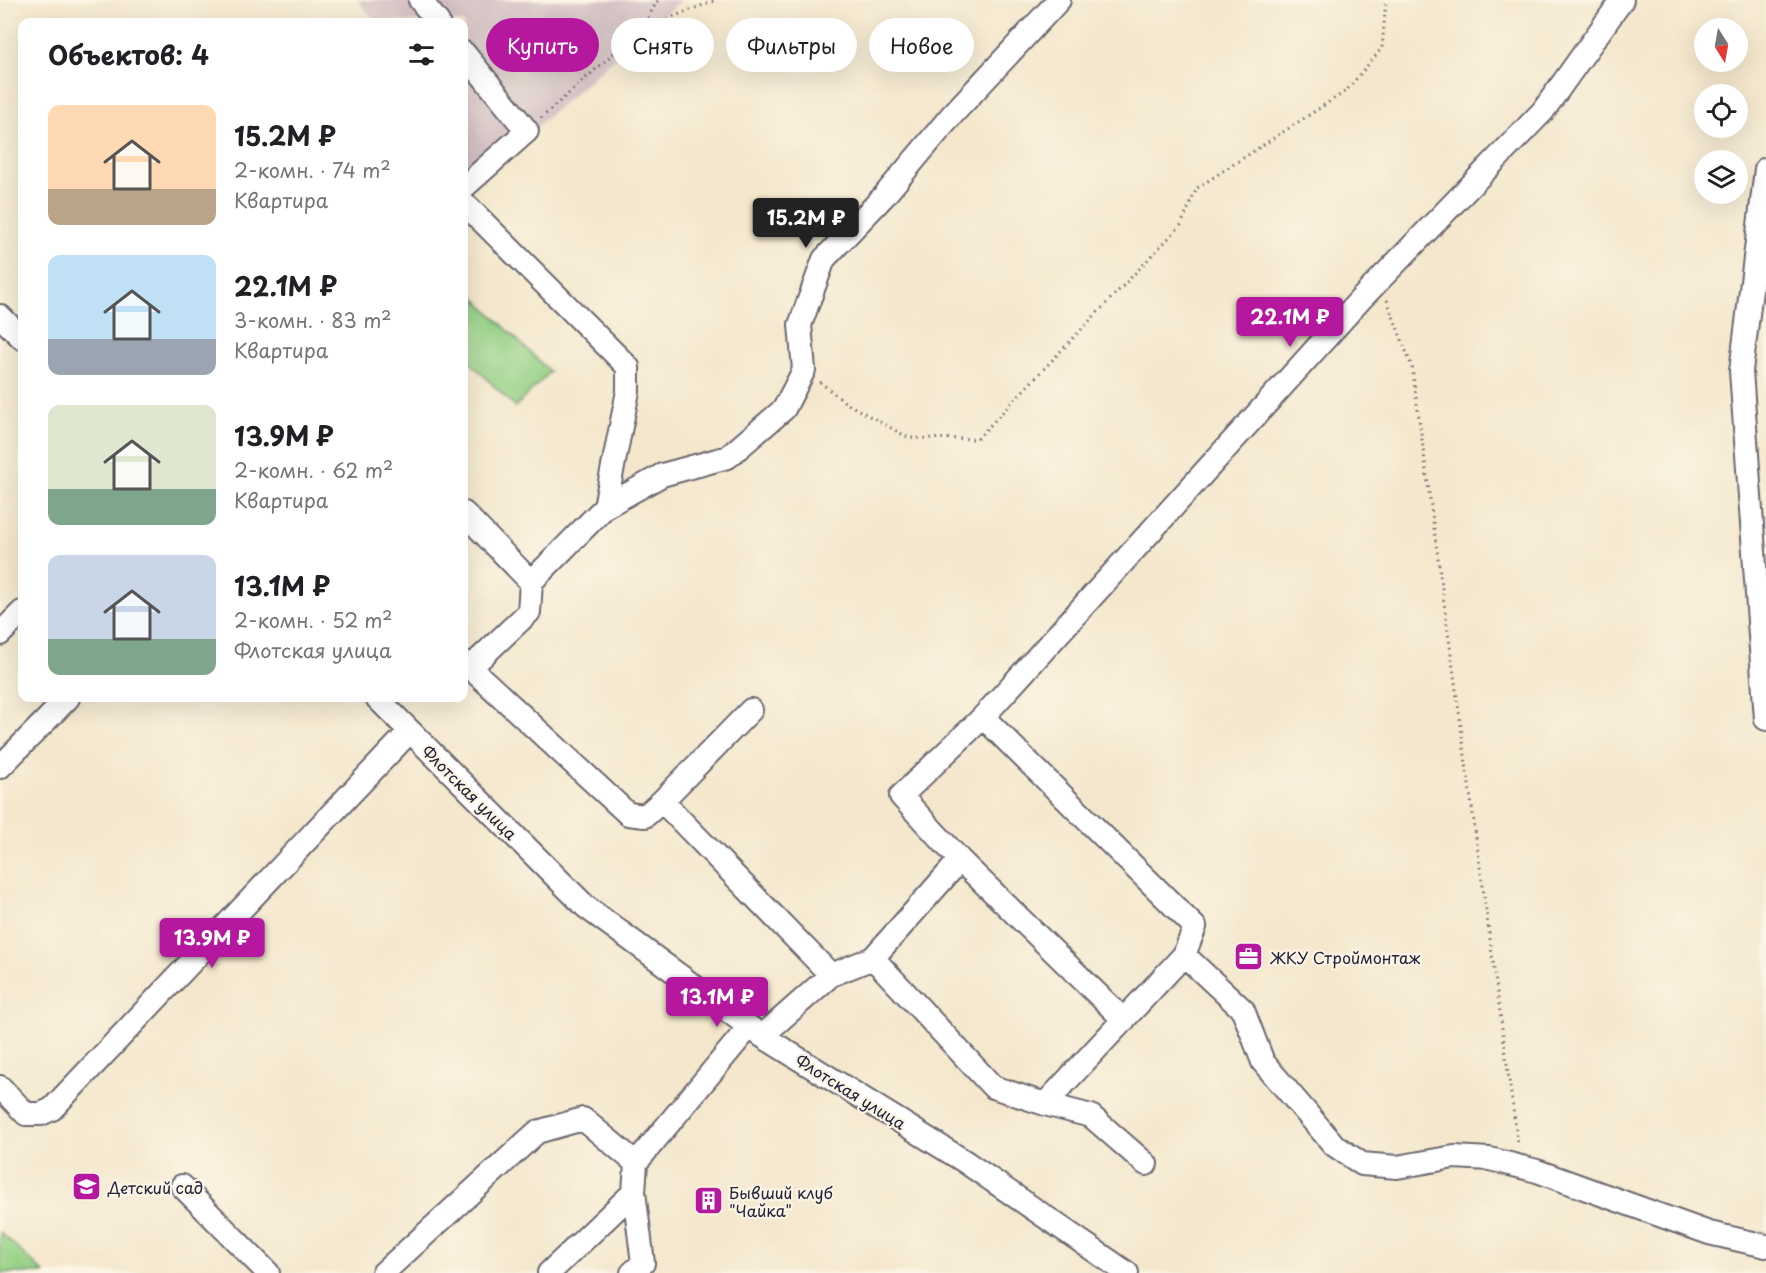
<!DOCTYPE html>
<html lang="ru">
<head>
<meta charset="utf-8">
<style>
	:root { --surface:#fff; --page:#f2f2f2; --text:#202124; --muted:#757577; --accent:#b5179e }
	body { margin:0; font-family:"Playpen Sans",sans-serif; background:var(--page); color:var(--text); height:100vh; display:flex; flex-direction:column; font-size:22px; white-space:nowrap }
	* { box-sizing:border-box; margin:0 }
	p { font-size:20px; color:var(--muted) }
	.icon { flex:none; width:33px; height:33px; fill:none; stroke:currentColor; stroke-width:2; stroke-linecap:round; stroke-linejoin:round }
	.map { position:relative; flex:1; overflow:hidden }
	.panel { position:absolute; left:18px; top:18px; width:450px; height:684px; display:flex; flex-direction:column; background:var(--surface); border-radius:12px; box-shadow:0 6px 24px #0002 }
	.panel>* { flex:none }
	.banner { position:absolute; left:486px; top:18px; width:570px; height:54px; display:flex; gap:12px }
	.needle { width:39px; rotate:169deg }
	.controls { position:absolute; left:1694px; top:18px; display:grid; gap:12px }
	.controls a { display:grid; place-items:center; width:54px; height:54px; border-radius:50%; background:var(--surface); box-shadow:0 6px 24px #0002; font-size:30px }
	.price { position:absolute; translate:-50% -51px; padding:0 14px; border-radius:6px; background:var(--accent); color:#fff; font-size:20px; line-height:39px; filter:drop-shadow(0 2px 3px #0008) }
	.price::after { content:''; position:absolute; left:50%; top:36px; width:18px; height:14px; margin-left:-9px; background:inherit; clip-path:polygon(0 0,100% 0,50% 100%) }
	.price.active { background:#222; color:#fff }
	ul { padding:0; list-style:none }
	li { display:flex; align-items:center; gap:18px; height:150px; padding:0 30px }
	li span { display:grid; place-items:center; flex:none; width:168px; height:120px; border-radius:12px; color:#555 }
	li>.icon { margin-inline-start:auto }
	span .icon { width:72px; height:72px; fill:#fffc; stroke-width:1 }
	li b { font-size:26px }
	h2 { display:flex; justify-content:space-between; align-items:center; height:72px; padding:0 30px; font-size:26px }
	.chip { padding:0 21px; border-radius:27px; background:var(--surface); box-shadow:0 6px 24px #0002; font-size:21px; line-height:54px }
	.chip.active { background:var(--accent); color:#fff }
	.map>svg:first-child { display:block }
</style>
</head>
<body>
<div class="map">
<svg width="1766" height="1273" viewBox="0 0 1766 1273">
	<rect width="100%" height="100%" fill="#fcf5e5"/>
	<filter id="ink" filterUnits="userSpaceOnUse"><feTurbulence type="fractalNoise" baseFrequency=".0167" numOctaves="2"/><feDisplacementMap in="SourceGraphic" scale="12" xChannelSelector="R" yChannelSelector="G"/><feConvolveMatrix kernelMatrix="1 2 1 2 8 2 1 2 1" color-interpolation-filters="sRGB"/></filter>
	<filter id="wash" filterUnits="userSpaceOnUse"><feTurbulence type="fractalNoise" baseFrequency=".008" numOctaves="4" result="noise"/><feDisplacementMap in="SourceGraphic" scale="24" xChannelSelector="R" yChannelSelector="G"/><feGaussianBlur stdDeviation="1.35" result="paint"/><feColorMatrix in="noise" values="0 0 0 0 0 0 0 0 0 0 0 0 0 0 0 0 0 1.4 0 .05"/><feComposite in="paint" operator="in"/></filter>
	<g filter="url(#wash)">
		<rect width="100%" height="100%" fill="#f4e7cd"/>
		<path fill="#d2bec2" d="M 358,0 L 681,0 L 464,190 L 464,22 L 376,22 Z"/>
		<path fill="#94d085" stroke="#5b7960" stroke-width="1.5" d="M 469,292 L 550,372 L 515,407 L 464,356 L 464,298 Z
			M 0,1232 L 44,1273 L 0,1273 Z"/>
	</g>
	<g filter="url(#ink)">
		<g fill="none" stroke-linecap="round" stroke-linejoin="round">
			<defs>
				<path id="minor" d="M 420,0 L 438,22
					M 464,53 L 527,131 L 464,187
					M 1766,169 L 1741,371 L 1766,719
					M 464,203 L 628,367 L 628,391 L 605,507 L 531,582 L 529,612 L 470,668
					M 0,316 L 22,338
					M 605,507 L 662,475 L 728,457 L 784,409 L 804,370 L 800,325 L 824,259 L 884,196 L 951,116 L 1059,0
					M 464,513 L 531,582
					M 0,634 L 22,612
					M 464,662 L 628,814 L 645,816 L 662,801
					M 377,698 L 586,907 L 762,1036 L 964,1161 L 1127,1273
					M 751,710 L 662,801 L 831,975
					M 983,717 L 1360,300 L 1543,111 L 1622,0
					M 0,767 L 68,698
					M 960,860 L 1124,1020
					M 1184,955 L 1243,1010 L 1263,1062 L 1334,1145 L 1362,1164 L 1397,1167 L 1454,1157 L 1490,1159 L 1537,1171 L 1709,1233 L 1766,1246
					M 762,1036 L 831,975 L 873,958 L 960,860 L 901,796 L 983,717 L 1195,927 L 1184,955 L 1045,1104 L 993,1087 L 873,958
					M 0,1087 L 26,1114 L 41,1114 L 52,1109 L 410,731
					M 1045,1104 L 1091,1116 L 1146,1164
					M 182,1186 L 268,1273
					M 383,1273 L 537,1132 L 583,1119 L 636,1163
					M 549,1273 L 634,1192
					M 632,1273 L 643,1263 L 634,1192 L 636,1163 L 749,1027"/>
			</defs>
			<use href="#minor" stroke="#6c676e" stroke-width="26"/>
			<path stroke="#6c676e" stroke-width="3" stroke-dasharray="1.5 4.5" stroke-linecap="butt" d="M 642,28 L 658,0
				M 541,118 L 641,29 L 716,0
				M 1387,300 L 1412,367 L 1518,1145
				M 820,382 L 846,403 L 909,438 L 977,439 L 1181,225 L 1197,188 L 1346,91 L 1382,48 L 1386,0"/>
			<use href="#minor" stroke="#fff" stroke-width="22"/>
		</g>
	</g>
	<defs>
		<symbol id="office-square" viewBox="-11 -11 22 22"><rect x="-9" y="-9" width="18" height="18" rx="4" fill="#b5179e" stroke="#fcf5e5"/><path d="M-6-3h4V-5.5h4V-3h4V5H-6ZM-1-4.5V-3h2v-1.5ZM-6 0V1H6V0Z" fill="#fff"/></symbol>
		<symbol id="school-square" viewBox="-11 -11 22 22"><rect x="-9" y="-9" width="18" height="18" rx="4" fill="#b5179e" stroke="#fcf5e5"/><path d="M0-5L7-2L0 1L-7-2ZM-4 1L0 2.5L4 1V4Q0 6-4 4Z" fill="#fff"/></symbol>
		<symbol id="building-square" viewBox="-11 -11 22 22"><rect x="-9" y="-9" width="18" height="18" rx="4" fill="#b5179e" stroke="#fcf5e5"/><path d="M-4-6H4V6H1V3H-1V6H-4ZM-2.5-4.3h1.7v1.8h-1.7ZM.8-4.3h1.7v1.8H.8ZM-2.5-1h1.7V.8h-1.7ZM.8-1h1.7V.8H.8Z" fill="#fff"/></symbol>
	</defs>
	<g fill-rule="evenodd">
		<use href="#office-square" x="1232" y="940" width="33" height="33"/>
		<use href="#school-square" x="70" y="1170" width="33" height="33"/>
		<use href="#building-square" x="692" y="1184" width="33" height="33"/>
	</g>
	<g text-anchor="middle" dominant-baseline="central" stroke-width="4.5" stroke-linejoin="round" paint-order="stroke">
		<g font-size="16" fill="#22223b" stroke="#fcf5e5">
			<text transform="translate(470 792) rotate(45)">Флотская улица</text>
			<text transform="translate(851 1091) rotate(32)">Флотская улица</text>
		</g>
		<g font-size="16" fill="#22223b" stroke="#fcf5e5" text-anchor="start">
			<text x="1270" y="957">ЖКУ Строймонтаж</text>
			<text x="108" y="1187">Детский сад</text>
			<text x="729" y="1192">Бывший клуб<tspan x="729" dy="18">"Чайка"</tspan></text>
		</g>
	</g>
</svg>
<div class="controls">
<a><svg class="needle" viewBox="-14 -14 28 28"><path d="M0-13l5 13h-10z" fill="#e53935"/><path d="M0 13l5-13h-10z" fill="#757577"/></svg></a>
<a><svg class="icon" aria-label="locate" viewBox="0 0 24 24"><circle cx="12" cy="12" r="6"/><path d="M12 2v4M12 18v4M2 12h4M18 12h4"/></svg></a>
<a><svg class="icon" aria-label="layers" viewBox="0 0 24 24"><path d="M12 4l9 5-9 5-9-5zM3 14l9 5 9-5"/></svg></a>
</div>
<b class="price active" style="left:806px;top:249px">15.2M ₽</b>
<b class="price" style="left:1290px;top:348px">22.1M ₽</b>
<b class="price" style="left:212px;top:969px">13.9M ₽</b>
<b class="price" style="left:717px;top:1028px">13.1M ₽</b>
<div class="banner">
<a class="chip active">Купить</a>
<a class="chip">Снять</a>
<a class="chip">Фильтры</a>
<a class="chip">Новое</a>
</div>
<section class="panel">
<h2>Объектов: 4<svg class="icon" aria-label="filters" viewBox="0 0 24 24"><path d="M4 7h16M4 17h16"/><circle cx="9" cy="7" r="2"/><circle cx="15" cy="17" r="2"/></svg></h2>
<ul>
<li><span style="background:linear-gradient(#ffd9b3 70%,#b9a48a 0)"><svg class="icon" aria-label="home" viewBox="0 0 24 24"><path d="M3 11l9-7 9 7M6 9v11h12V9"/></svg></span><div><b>15.2M ₽</b><p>2-комн. · 74 m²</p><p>Квартира</p></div></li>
<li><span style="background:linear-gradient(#bfe0f5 70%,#9aa5b1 0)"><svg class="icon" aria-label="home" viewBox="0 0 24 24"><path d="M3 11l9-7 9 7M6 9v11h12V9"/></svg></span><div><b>22.1M ₽</b><p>3-комн. · 83 m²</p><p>Квартира</p></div></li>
<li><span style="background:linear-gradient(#dfe7d0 70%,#7fa58c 0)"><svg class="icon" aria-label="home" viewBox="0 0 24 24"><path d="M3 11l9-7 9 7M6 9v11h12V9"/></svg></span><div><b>13.9M ₽</b><p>2-комн. · 62 m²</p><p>Квартира</p></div></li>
<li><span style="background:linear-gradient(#c9d6e8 70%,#7fa58c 0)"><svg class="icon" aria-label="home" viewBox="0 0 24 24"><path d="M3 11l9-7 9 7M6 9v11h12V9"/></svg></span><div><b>13.1M ₽</b><p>2-комн. · 52 m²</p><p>Флотская улица</p></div></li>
</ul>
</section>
</div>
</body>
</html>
